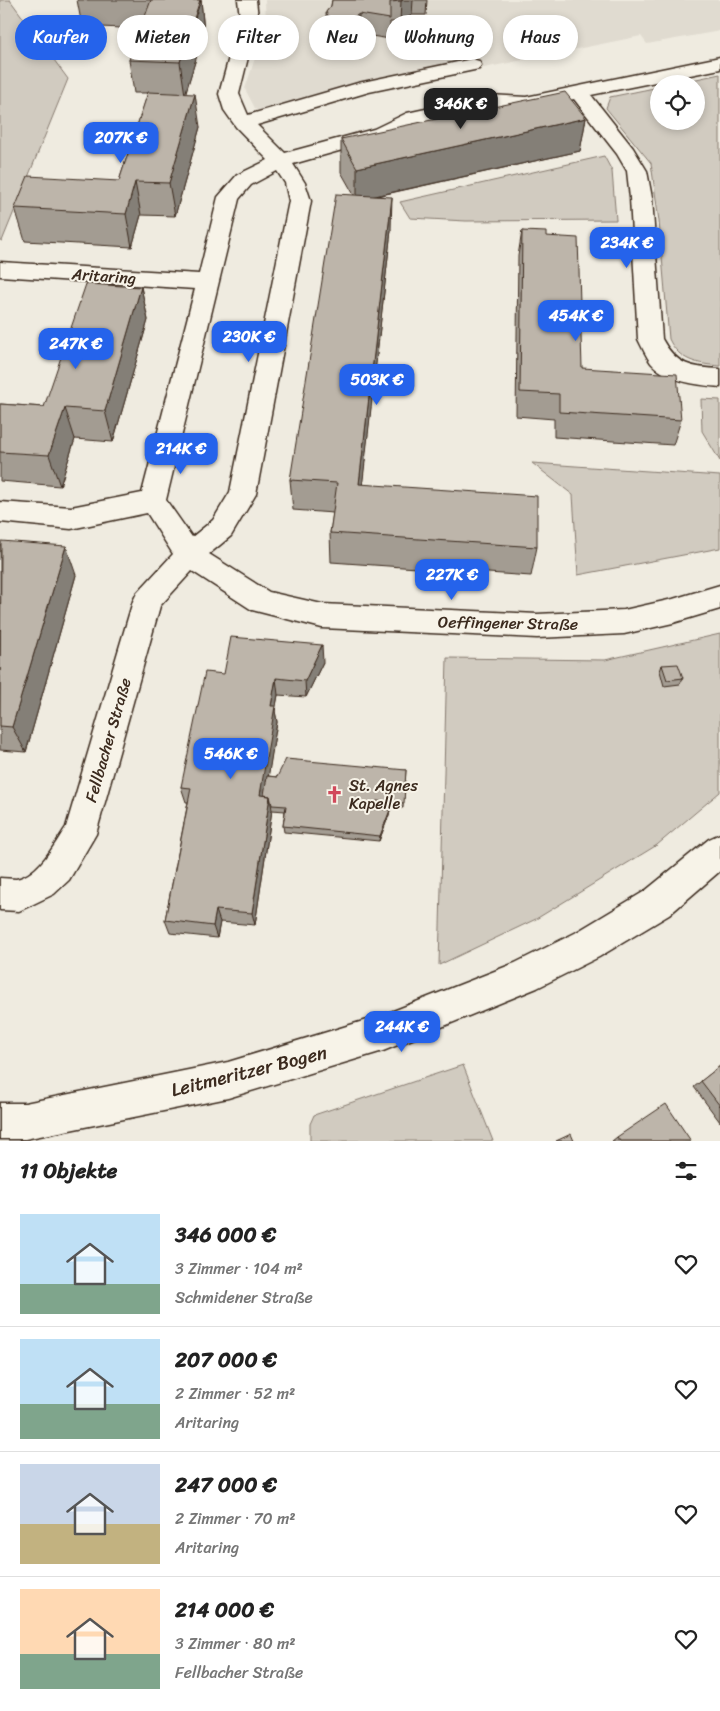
<!DOCTYPE html>
<html lang="de">
<head>
<meta charset="utf-8">
<style>
	:root { --surface:#fff; --page:#f6f6f6; --text:#222; --muted:#767676; --line:#e0e0e0; --accent:#2563eb }
	body { margin:0; font-family:Sriracha,sans-serif; background:var(--page); color:var(--text); height:100vh; display:flex; flex-direction:column; font-size:19px; white-space:nowrap }
	* { box-sizing:border-box; margin:0 }
	p { font-size:16px; color:var(--muted) }
	.icon { flex:none; width:28px; height:28px; fill:none; stroke:currentColor; stroke-width:2; stroke-linecap:round; stroke-linejoin:round }
	.map { position:relative; height:1141px; overflow:hidden }
	.details { display:flex; flex-direction:column; background:var(--surface); flex:1 }
	.details>* { flex:none }
	.hud { position:absolute; left:15px; top:15px; width:690px; height:45px; display:flex; gap:10px }
	.tools { position:absolute; left:650px; top:75px; display:grid; gap:10px }
	.tools a { display:grid; place-items:center; width:55px; height:55px; border-radius:50%; background:var(--surface); box-shadow:0 2px 8px #0003; font-size:25px }
	.price { position:absolute; translate:-50% -42px; padding:0 11px; border-radius:10px; background:var(--accent); color:#fff; font-size:16px; line-height:32px; filter:drop-shadow(0 1px 2px #0008) }
	.price::after { content:''; position:absolute; left:50%; top:30px; width:15px; height:11px; margin-left:-8px; background:inherit; clip-path:polygon(0 0,100% 0,50% 100%) }
	.price.active { background:#222; color:#fff }
	ul { padding:0; list-style:none }
	li { display:flex; align-items:center; gap:15px; height:125px; padding:0 20px }
	li+li { border-top:1px solid var(--line) }
	li span { display:grid; place-items:center; flex:none; width:140px; height:100px; border-radius:0px; color:#555 }
	li>.icon { margin-inline-start:auto }
	span .icon { width:60px; height:60px; fill:#fffc; stroke-width:1 }
	li b { font-size:21px }
	h2 { display:flex; justify-content:space-between; align-items:center; height:60px; padding:0 20px; font-size:21px }
	.chip { padding:0 18px; border-radius:22px; background:var(--surface); box-shadow:0 2px 8px #0003; font-size:18px; line-height:45px }
	.chip.active { background:var(--accent); color:#fff }
	.map>svg:first-child { display:block }
</style>
</head>
<body>
<div class="map">
<svg width="720" height="1141" viewBox="0 0 720 1141">
	<rect width="100%" height="100%" fill="#efebe0"/>
	<filter id="ink" filterUnits="userSpaceOnUse"><feTurbulence type="fractalNoise" baseFrequency=".02" numOctaves="2"/><feDisplacementMap in="SourceGraphic" scale="10" xChannelSelector="R" yChannelSelector="G"/><feConvolveMatrix kernelMatrix="1 2 1 2 8 2 1 2 1" color-interpolation-filters="sRGB"/></filter>
	<g filter="url(#ink)">
		<path fill="#e0dbd0" d="M 265,0 L 720,0 L 720,31 L 647,44 L 641,36 L 258,114 L 245,89 L 266,24 Z"/>
		<path fill="#d1cbc0" stroke="#867a6f" d="M 0,0 L 10,0 L 68,79 L 2,241 L 0,240 Z
			M 720,74 L 720,366 C 698,364 679,361 669,339 L 659,221 L 651,163 L 606,108 L 610,97 L 659,87 L 659,121 L 696,121 L 696,84 L 673,84 Z
			M 604,156 L 612,171 L 616,220 L 466,221 L 410,218 L 400,202 Z
			M 701,399 L 720,400 L 720,461 L 702,431 Z
			M 532,463 L 720,476 L 720,548 L 578,575 L 573,495 Z
			M 720,634 L 720,792 L 657,845 L 536,919 L 439,965 L 447,658 L 605,660 Z
			M 463,1065 L 493,1141 L 310,1141 L 310,1124 L 314,1115 Z"/>
		<g fill="none" stroke-linecap="round" stroke-linejoin="round">
			<defs>
				<path id="minor" d="M 238,0 L 256,0 L 258,17 L 239,94 L 248,115 L 358,83 L 472,59 L 479,61 L 481,65 L 479,69 L 369,92 L 257,125 L 285,153 L 374,129 L 407,113 L 490,95 L 526,97 L 720,57 L 720,69 L 591,95 L 633,148 L 647,171 L 652,198 L 662,339 C 676,365 692,368 720,369 L 720,387 C 697,385 668,382 651,363 C 646,356 642,347 638,339 L 630,198 L 627,171 L 617,154 L 574,99 L 526,109 L 490,107 L 413,124 L 388,137 L 293,164 L 305,183 L 311,201 L 256,494 L 231,536 L 209,554 L 269,592 L 322,604 L 537,614 L 624,610 L 673,599 L 720,585 L 720,609 L 673,623 L 624,634 L 537,638 L 322,628 L 252,610 L 192,571 L 160,606 L 96,834 L 69,880 L 54,894 L 19,911 L 0,910 L 0,878 C 5,878 11,879 16,879 C 39,875 54,845 66,827 L 133,601 L 137,593 L 173,554 L 147,513 L 71,529 L 0,522 L 0,502 L 71,507 L 142,493 L 195,289 L 0,276 L 0,262 L 199,274 L 218,197 L 237,175 L 268,160 L 236,127 L 224,110 L 219,94 L 240,17 ZM 277,171 L 285,183 L 289,201 L 230,492 L 213,520 L 192,537 L 166,500 L 239,199 L 251,185 Z
					M 720,834 L 720,871 L 669,915 L 599,957 L 537,988 L 383,1051 L 228,1098 L 25,1139 L 0,1139 L 0,1103 L 25,1103 L 228,1062 L 383,1015 L 515,963 L 575,933 L 645,891 L 709,839 Z"/>
			</defs>
			<use href="#minor" stroke="#3b2a1e" stroke-width="3"/>
			<use href="#minor" fill="#f7f3e8" fill-rule="evenodd"/>
		</g>
		<path fill="#a39c92" stroke="#3b2a1e" d="M 77,0 L 201,0 L 204,32 L 185,94 L 200,127 L 175,216 L 141,215 L 132,247 L 25,241 L 15,208 L 119,181 L 148,93 L 134,93 L 129,60 L 140,29 L 82,26 Z
			M 332,0 L 427,0 L 426,15 L 412,15 L 400,22 L 390,22 L 390,39 L 359,34 L 350,40 L 342,41 L 329,36 L 327,32 L 326,12 L 331,6 Z
			M 586,118 L 580,151 L 377,196 L 391,230 L 362,485 L 537,547 L 531,576 L 331,562 L 330,533 L 333,513 L 293,510 L 290,480 L 354,195 L 341,172 L 341,139 Z
			M 522,231 L 546,236 L 582,368 L 681,420 L 673,445 L 554,437 L 554,419 L 516,416 L 518,256 Z
			M 141,287 L 148,320 L 113,442 L 75,439 L 60,486 L 0,481 L 0,404 L 44,407 Z
			M 0,543 L 76,575 L 26,752 L 0,750 Z
			M 323,662 L 306,697 L 278,695 L 275,711 L 277,722 L 268,776 L 277,777 L 406,770 L 403,808 L 376,806 L 376,809 L 390,810 L 389,815 L 379,841 L 284,832 L 283,826 L 285,811 L 272,810 L 255,925 L 220,922 L 217,938 L 170,933 L 165,920 L 188,802 L 186,802 L 181,787 L 224,674 Z
			M 662,665 L 683,678 L 680,684 L 664,686 L 660,671 Z
			M 720,1066 L 720,1122 L 694,1087 Z
			M 617,1137 L 691,1141 L 612,1141 Z"/>
		<path fill="#847f77" stroke="#3b2a1e" d="M 201,0 L 204,32 L 185,95 L 180,62 Z
			M 403,0 L 413,0 L 412,15 L 400,22 L 401,1 Z
			M 359,14 L 359,34 L 350,40 L 350,20 Z
			M 195,94 L 200,127 L 175,216 L 169,183 Z
			M 586,118 L 580,151 L 357,200 L 357,168 Z
			M 135,182 L 141,215 L 132,247 L 126,214 Z
			M 392,197 L 391,230 L 359,515 L 359,484 Z
			M 141,287 L 148,320 L 113,442 L 105,411 Z
			M 65,408 L 75,439 L 60,486 L 49,455 Z
			M 66,546 L 76,575 L 26,752 L 12,727 Z
			M 322,645 L 323,662 L 306,697 L 305,681 Z
			M 276,678 L 278,695 L 275,711 L 277,722 L 264,804 L 260,795 L 271,706 Z
			M 270,796 L 272,810 L 255,925 L 252,913 Z
			M 390,810 L 389,815 L 379,841 L 380,836 Z
			M 216,910 L 220,922 L 217,938 L 213,926 Z"/>
		<path fill="#bdb5aa" stroke="#3b2a1e" d="M 151,0 L 200,0 L 180,62 L 129,60 Z
			M 332,0 L 403,0 L 401,1 L 390,2 L 390,19 L 359,14 L 350,20 L 342,20 L 328,16 L 326,12 L 331,6 Z
			M 148,92 L 195,94 L 169,183 L 135,182 L 126,214 L 15,208 L 28,176 L 119,181 Z
			M 565,92 L 586,118 L 357,168 L 341,139 Z
			M 336,194 L 392,197 L 359,484 L 537,496 L 537,547 L 330,533 L 337,483 L 290,480 Z
			M 522,231 L 546,232 L 546,236 L 578,238 L 582,368 L 677,374 L 681,420 L 559,412 L 559,394 L 520,392 Z
			M 86,284 L 141,287 L 105,411 L 65,408 L 49,455 L 0,452 L 0,404 L 44,407 Z
			M 1,541 L 66,546 L 12,727 L 0,726 Z
			M 231,637 L 322,645 L 305,681 L 276,678 L 271,706 L 275,706 L 260,795 L 270,796 L 252,913 L 216,910 L 213,926 L 165,920 L 191,788 L 181,787 L 205,672 L 224,674 Z
			M 678,664 L 683,678 L 667,680 L 662,665 Z
			M 286,759 L 406,770 L 404,803 L 376,801 L 375,809 L 390,810 L 380,836 L 283,826 L 286,806 L 272,805 L 270,796 L 264,795 L 267,776 L 277,777 Z
			M 720,1066 L 720,1106 L 701,1081 Z
			M 666,1104 L 691,1141 L 620,1141 L 617,1137 Z
			M 571,1134 L 574,1141 L 556,1141 Z"/>
	</g>
	<defs>
		<symbol id="church-bare" viewBox="-9 -9 18 18"><path d="M-1.2-6h2.4v3.5h3.3v2.4h-3.3V6h-2.4V-.1h-3.3v-2.4h3.3Z" fill="#d1495b" stroke="#f7f3e8" stroke-width="2.5" paint-order="stroke"/></symbol>
	</defs>
	<g fill-rule="evenodd">
		<use href="#church-bare" x="322" y="782" width="25" height="25"/>
	</g>
	<g text-anchor="middle" dominant-baseline="central" stroke-width="4" stroke-linejoin="round" paint-order="stroke">
		<g font-size="16" fill="#3b2a1e" stroke="#f7f3e8">
			<text transform="translate(104 276) rotate(4)">Aritaring</text>
			<text transform="translate(508 623) rotate(1)">Oeffingener Straße</text>
			<text transform="translate(108 740) rotate(-74)">Fellbacher Straße</text>
		</g>
		<g font-size="16" fill="#3b2a1e" stroke="#f7f3e8" text-anchor="start">
			<text x="349" y="785">St. Agnes<tspan x="349" dy="18">Kapelle</tspan></text>
		</g>
		<g font-size="19" fill="#3b2a1e" stroke="#f7f3e8">
			<text transform="translate(249 1071) rotate(-14)">Leitmeritzer Bogen</text>
		</g>
	</g>
</svg>
<div class="tools">
<a><svg class="icon" aria-label="locate" viewBox="0 0 24 24"><circle cx="12" cy="12" r="6"/><path d="M12 2v4M12 18v4M2 12h4M18 12h4"/></svg></a>
</div>
<b class="price active" style="left:461px;top:130px">346K €</b>
<b class="price" style="left:121px;top:164px">207K €</b>
<b class="price" style="left:627px;top:269px">234K €</b>
<b class="price" style="left:576px;top:342px">454K €</b>
<b class="price" style="left:249px;top:363px">230K €</b>
<b class="price" style="left:76px;top:370px">247K €</b>
<b class="price" style="left:377px;top:406px">503K €</b>
<b class="price" style="left:181px;top:475px">214K €</b>
<b class="price" style="left:452px;top:601px">227K €</b>
<b class="price" style="left:231px;top:780px">546K €</b>
<b class="price" style="left:402px;top:1053px">244K €</b>
<div class="hud">
<a class="chip active">Kaufen</a>
<a class="chip">Mieten</a>
<a class="chip">Filter</a>
<a class="chip">Neu</a>
<a class="chip">Wohnung</a>
<a class="chip">Haus</a>
</div>
</div>
<section class="details">
<h2>11 Objekte<svg class="icon" aria-label="filters" viewBox="0 0 24 24"><path d="M4 7h16M4 17h16"/><circle cx="9" cy="7" r="2"/><circle cx="15" cy="17" r="2"/></svg></h2>
<ul>
<li><span style="background:linear-gradient(#bfe0f5 70%,#7fa58c 0)"><svg class="icon" aria-label="home" viewBox="0 0 24 24"><path d="M3 11l9-7 9 7M6 9v11h12V9"/></svg></span><div><b>346 000 €</b><p>3 Zimmer · 104 m²</p><p>Schmidener Straße</p></div><svg class="icon" aria-label="heart" viewBox="0 0 24 24"><path d="M12 20l-8-8c-3-5 5-10 8-4 3-6 11-1 8 4z"/></svg></li>
<li><span style="background:linear-gradient(#bfe0f5 65%,#7fa58c 0)"><svg class="icon" aria-label="home" viewBox="0 0 24 24"><path d="M3 11l9-7 9 7M6 9v11h12V9"/></svg></span><div><b>207 000 €</b><p>2 Zimmer · 52 m²</p><p>Aritaring</p></div><svg class="icon" aria-label="heart" viewBox="0 0 24 24"><path d="M12 20l-8-8c-3-5 5-10 8-4 3-6 11-1 8 4z"/></svg></li>
<li><span style="background:linear-gradient(#c9d6e8 60%,#c2b280 0)"><svg class="icon" aria-label="home" viewBox="0 0 24 24"><path d="M3 11l9-7 9 7M6 9v11h12V9"/></svg></span><div><b>247 000 €</b><p>2 Zimmer · 70 m²</p><p>Aritaring</p></div><svg class="icon" aria-label="heart" viewBox="0 0 24 24"><path d="M12 20l-8-8c-3-5 5-10 8-4 3-6 11-1 8 4z"/></svg></li>
<li><span style="background:linear-gradient(#ffd9b3 65%,#7fa58c 0)"><svg class="icon" aria-label="home" viewBox="0 0 24 24"><path d="M3 11l9-7 9 7M6 9v11h12V9"/></svg></span><div><b>214 000 €</b><p>3 Zimmer · 80 m²</p><p>Fellbacher Straße</p></div><svg class="icon" aria-label="heart" viewBox="0 0 24 24"><path d="M12 20l-8-8c-3-5 5-10 8-4 3-6 11-1 8 4z"/></svg></li>
</ul>
</section>
</body>
</html>
